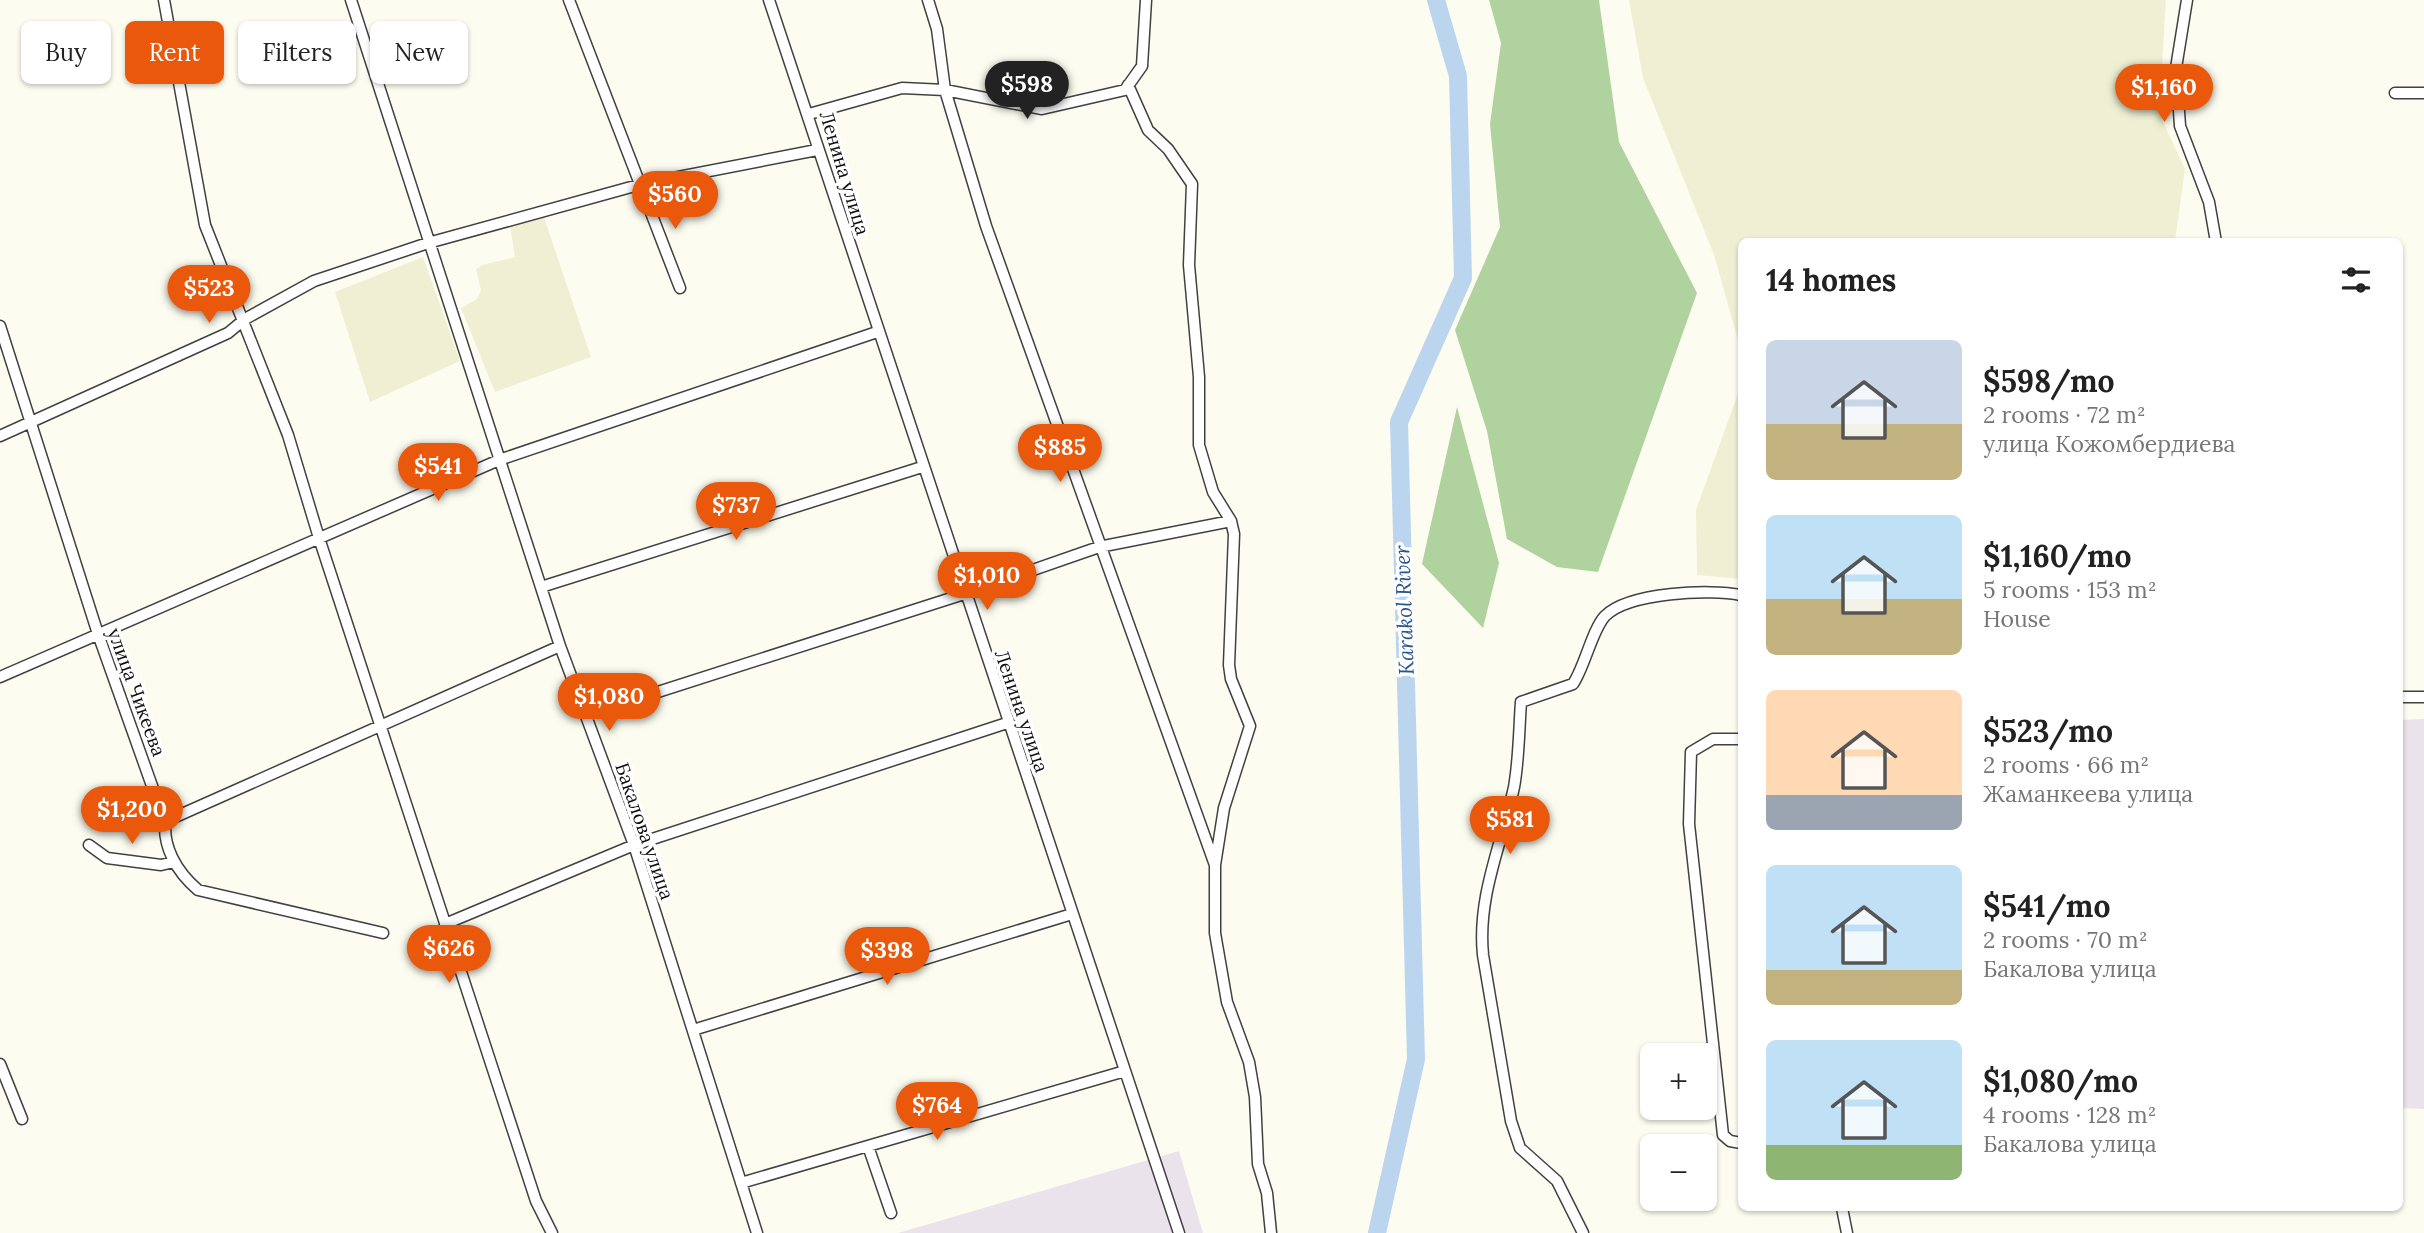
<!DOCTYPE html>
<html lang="en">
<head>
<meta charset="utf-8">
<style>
	:root { --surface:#fff; --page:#f2f2f2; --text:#222; --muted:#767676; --accent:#ea580c }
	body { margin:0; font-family:Lora,serif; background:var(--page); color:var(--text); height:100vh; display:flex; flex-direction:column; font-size:26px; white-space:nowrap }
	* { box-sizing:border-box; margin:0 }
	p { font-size:23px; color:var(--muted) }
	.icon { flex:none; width:38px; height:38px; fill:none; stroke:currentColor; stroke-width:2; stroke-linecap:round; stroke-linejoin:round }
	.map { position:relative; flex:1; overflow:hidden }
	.side { position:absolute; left:1738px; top:238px; width:665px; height:973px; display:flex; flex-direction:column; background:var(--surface); border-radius:10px; box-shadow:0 2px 5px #0004 }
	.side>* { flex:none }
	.hud { position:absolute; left:21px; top:21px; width:665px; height:63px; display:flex; gap:14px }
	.fabs { position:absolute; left:1640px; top:1043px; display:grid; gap:14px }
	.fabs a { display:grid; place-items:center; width:77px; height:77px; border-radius:10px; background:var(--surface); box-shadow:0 2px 5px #0004; font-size:35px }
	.price { position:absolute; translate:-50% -60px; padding:0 16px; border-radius:24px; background:var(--accent); color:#fff; font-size:23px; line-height:46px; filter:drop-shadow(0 2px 4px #0008) }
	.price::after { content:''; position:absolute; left:50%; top:42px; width:21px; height:16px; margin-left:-10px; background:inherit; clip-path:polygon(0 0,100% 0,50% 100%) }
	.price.active { background:#222; color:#fff }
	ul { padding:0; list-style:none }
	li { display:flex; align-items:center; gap:21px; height:175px; padding:0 28px }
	li span { display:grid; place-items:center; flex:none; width:196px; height:140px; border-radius:10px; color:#555 }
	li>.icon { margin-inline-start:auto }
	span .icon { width:84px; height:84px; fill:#fffc; stroke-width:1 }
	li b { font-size:30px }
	h2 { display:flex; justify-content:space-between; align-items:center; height:84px; padding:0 28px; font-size:30px }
	.pill { padding:0 24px; border-radius:10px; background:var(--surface); box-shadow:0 2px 5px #0004; font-size:24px; line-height:63px }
	.pill.active { background:var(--accent); color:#fff }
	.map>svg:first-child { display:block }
</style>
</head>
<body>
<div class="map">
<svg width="2424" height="1233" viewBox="0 0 2424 1233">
	<rect width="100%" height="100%" fill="#fdfcf0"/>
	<path fill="#ebe3eb" d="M 2424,719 L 2424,1109 L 2399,1108 L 2399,720 Z
		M 1179,1151 L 1203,1233 L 898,1233 Z"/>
	<path fill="#eff0d3" d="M 1629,0 L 2166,0 L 2159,113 L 2185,169 L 2175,241 L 1741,242 L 1741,351 L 1714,255 L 1643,78 Z
		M 544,217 L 591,357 L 495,392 L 461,308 L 477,299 L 481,290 L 476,269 L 482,265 L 515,257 L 510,225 Z
		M 423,257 L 460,361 L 370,402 L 335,292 Z
		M 1741,385 L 1741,579 L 1697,575 L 1696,510 Z"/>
	<path fill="#b0d29f" d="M 1489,0 L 1599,0 L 1619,142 L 1697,293 L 1598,572 L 1557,567 L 1507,539 L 1487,431 L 1455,330 L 1500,227 L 1490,124 L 1501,43 Z
		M 1457,407 L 1499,563 L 1483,628 L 1422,564 Z"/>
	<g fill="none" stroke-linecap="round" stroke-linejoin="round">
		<path stroke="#bbd5ee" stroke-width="18" d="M 1377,1233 L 1416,1059 L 1399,422 L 1463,278 L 1458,76 L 1436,0"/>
		<defs>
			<path id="minor" d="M 164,0 L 205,225 L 288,435 L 319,538 L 536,1201 L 552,1233
				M 351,0 L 560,646 L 634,845 L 757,1233
				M 569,0 L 680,288
				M 769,0 L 1179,1233
				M 928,0 L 937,29 L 945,90 L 986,226 L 1215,865
				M 2187,0 L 2176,68 L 2180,126 L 2209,202 L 2216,242
				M 1128,85 L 1148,130 L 1168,149 L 1192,184 L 1189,265 L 1199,377 L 1199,445 L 1213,492 L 1231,521 L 1234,534 L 1229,665 L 1231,679 L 1250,726 L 1224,808 L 1215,865 L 1215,933 L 1227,1002 L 1249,1062 L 1255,1097 L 1258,1164 L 1267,1193 L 1271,1233
				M 2395,93 L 2424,93
				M 809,114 L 902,88 L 945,90 L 1042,109 L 1125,90 L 1142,66 L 1146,0
				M 0,326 L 98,634 L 162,814 L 173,818 L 560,646
				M 0,436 L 228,333 L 245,319 L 314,281 L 428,243 L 642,184 L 817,150
				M 541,587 L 922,467
				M 0,677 L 499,460 L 877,332
				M 2399,697 L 2424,697
				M 586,715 L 964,594 L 1099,547 L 1231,521
				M 1741,739 L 1713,739 L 1691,752 L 1689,824 L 1723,1135 L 1730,1141 L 1741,1143
				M 166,817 C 161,846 177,872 198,890 L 383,933
				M 89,845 L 107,858 L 161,865 L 174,862
				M 445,924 L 634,845 L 1007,723
				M 693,1030 L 1072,914
				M 0,1064 L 22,1119
				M 868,1146 L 891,1213
				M 741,1183 L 1125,1071
				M 1842,1208 L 1847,1233
				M 1583,1233 L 1557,1181 L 1520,1148 L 1511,1121 L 1483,955 C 1477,896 1502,844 1514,787 C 1519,760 1519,729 1521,702 L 1573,684 C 1585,666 1592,630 1605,616 C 1629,592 1710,589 1741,595"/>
		</defs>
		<use href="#minor" stroke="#414141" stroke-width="13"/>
		<use href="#minor" stroke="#fff" stroke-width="10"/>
	</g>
	<g text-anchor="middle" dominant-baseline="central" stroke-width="7" stroke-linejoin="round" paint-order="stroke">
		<g font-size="19" fill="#0e0e0e" stroke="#fff">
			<text transform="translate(845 173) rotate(73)">Ленина улица</text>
			<text transform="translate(137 692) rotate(70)">улица Чикеева</text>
			<text transform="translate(1022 711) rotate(71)">Ленина улица</text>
			<text transform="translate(645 831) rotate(71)">Бакалова улица</text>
		</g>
		<g font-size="21" font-style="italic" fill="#27558f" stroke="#fff">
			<text transform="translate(1404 610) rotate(-92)">Karakol River</text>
		</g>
	</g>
</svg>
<div class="fabs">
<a>+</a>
<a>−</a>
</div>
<b class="price active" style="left:1027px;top:121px">$598</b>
<b class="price" style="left:2164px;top:124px">$1,160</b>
<b class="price" style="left:675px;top:231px">$560</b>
<b class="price" style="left:209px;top:325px">$523</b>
<b class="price" style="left:1060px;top:484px">$885</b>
<b class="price" style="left:438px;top:503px">$541</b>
<b class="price" style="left:736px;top:542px">$737</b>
<b class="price" style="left:987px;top:612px">$1,010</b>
<b class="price" style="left:609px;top:733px">$1,080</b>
<b class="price" style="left:132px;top:846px">$1,200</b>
<b class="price" style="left:1510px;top:856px">$581</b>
<b class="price" style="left:449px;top:985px">$626</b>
<b class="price" style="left:887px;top:987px">$398</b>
<b class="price" style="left:937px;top:1142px">$764</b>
<div class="hud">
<a class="pill">Buy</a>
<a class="pill active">Rent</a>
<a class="pill">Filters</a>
<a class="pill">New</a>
</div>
<section class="side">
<h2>14 homes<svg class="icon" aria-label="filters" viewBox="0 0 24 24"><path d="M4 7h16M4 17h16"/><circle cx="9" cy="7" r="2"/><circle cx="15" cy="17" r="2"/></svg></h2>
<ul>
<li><span style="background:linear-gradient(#c9d6e8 60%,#c2b280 0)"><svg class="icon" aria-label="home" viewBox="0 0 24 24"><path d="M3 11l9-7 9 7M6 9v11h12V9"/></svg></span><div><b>$598/mo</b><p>2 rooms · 72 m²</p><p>улица Кожомбердиева</p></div></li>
<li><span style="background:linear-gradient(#bfe0f5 60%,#c2b280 0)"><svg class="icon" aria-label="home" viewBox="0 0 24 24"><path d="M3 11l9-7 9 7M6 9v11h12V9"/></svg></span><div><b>$1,160/mo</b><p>5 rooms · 153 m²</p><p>House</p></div></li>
<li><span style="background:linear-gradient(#ffd9b3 75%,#9aa5b1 0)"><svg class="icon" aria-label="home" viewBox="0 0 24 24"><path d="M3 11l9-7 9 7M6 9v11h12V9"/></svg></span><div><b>$523/mo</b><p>2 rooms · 66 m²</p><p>Жаманкеева улица</p></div></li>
<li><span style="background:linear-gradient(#bfe0f5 75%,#c2b280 0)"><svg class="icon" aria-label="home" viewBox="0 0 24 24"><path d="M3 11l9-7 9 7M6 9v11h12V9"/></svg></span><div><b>$541/mo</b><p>2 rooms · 70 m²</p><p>Бакалова улица</p></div></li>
<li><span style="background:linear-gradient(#bfe0f5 75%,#8fb573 0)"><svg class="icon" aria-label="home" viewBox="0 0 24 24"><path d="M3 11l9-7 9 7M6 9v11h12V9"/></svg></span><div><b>$1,080/mo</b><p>4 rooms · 128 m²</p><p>Бакалова улица</p></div></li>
</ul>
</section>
</div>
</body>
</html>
